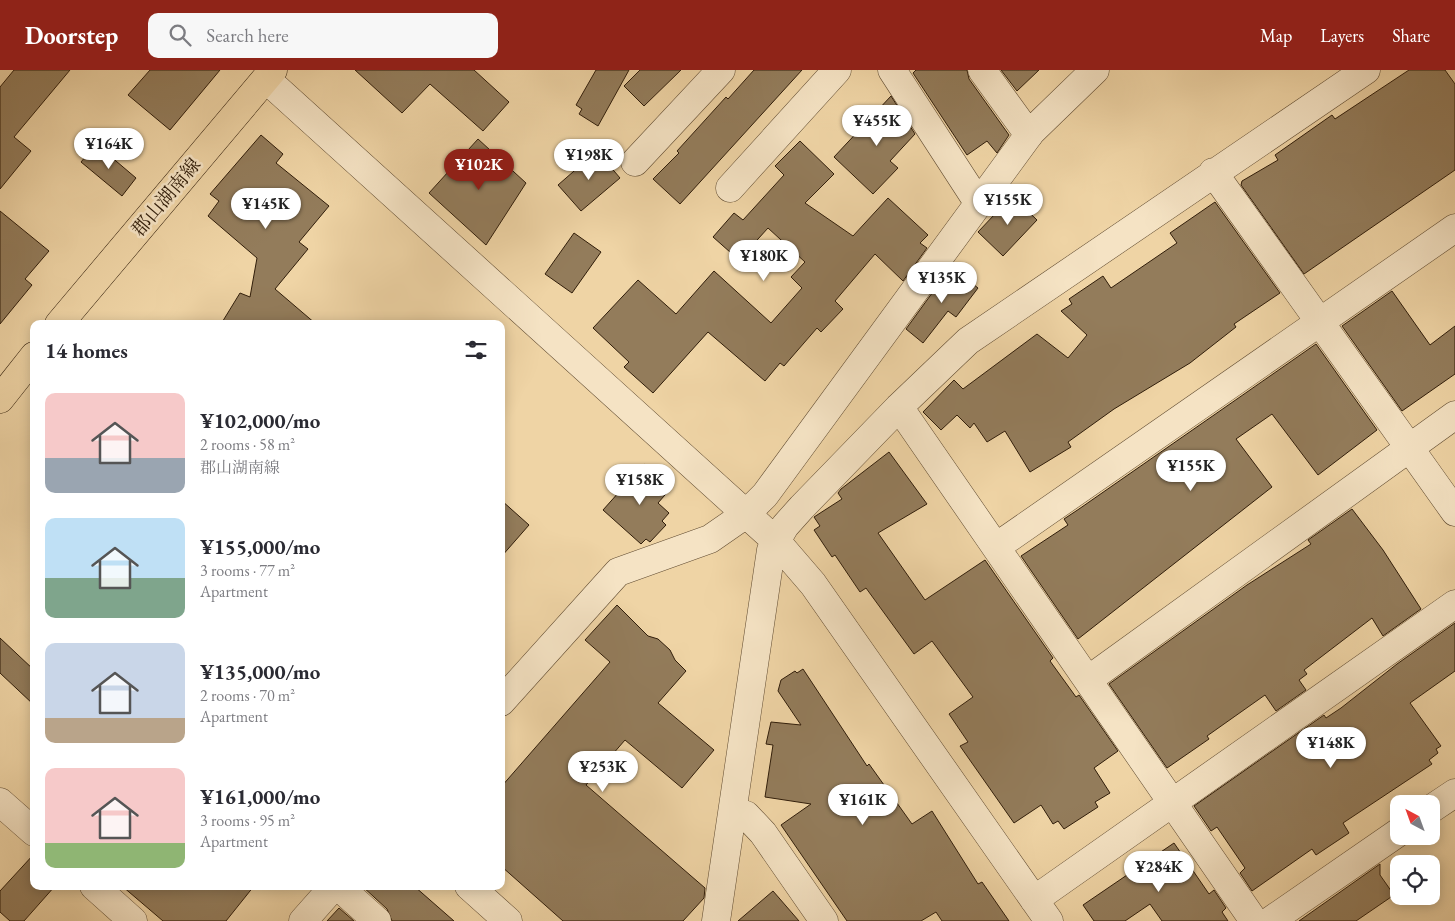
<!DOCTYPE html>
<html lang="en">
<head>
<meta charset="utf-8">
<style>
	:root { --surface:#fff; --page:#f7f7f7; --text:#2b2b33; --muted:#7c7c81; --accent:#8f2418 }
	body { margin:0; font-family:"EB Garamond","Noto Serif JP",serif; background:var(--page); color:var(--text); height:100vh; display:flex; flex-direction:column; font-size:19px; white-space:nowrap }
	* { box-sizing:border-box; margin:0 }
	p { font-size:16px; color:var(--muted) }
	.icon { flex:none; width:28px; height:28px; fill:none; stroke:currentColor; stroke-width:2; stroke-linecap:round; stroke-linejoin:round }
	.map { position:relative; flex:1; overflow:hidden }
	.drawer { position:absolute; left:30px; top:250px; width:475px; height:570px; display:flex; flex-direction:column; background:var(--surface); border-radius:10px; box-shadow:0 2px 12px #0003 }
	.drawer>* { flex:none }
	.needle { width:32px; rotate:319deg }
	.fabs { position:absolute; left:1390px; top:725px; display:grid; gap:10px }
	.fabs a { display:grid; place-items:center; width:50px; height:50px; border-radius:10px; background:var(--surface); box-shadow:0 2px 12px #0003; font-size:25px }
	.price { position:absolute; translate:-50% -42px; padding:0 11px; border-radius:18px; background:#fff; color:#222; font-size:16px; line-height:32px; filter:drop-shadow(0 1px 2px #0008) }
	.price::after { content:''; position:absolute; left:50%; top:30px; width:15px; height:11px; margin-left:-8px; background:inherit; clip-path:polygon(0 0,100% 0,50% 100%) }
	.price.active { background:var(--accent); color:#fff }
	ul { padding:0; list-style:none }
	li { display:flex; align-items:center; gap:15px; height:125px; padding:0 15px }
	li span { display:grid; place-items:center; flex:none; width:140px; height:100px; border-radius:10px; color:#555 }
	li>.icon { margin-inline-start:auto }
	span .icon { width:60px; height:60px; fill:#fffc; stroke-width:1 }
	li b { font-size:21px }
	h2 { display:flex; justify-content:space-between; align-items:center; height:60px; padding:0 15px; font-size:21px }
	header { display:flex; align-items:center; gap:30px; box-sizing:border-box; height:70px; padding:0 25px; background:var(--accent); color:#fff }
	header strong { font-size:24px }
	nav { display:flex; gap:28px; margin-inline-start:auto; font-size:18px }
	.search { width:350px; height:45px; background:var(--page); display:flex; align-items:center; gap:12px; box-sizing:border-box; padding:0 18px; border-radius:10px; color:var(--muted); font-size:19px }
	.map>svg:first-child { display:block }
</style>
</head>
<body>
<header>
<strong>Doorstep</strong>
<div class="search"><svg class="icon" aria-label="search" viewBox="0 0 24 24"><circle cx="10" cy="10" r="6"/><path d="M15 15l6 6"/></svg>Search here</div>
<nav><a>Map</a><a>Layers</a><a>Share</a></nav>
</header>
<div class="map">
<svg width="1455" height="851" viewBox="0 0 1455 851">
	<rect width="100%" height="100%" fill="#efd4a5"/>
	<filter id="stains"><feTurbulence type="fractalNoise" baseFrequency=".004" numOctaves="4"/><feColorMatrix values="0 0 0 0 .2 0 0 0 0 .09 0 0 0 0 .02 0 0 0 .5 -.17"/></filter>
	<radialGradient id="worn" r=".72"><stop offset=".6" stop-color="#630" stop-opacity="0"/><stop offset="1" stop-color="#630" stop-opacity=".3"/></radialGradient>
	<path fill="#937c5b" stroke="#301d0a" d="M 14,0 L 70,0 L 14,67 L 31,81 L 0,119 L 0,17 Z
		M 150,0 L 220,0 L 170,60 L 128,25 Z
		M 355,0 L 474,0 L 509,32 L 483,61 L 430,14 L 402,43 Z
		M 596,0 L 629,0 L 598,56 L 579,44 L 582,39 L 576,35 Z
		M 640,0 L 681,0 L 644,36 L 624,16 Z
		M 754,0 L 802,0 L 680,134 L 653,109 L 679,83 L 677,81 L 726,27 L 728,29 Z
		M 916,0 L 967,0 L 969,9 L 1009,65 L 997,83 L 987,71 L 967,85 L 913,3 Z
		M 1001,0 L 1039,0 L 1017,21 Z
		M 1409,0 L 1445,0 L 1455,14 L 1455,100 L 1304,204 L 1241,115 L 1242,111 L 1278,90 L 1275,85 L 1332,45 L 1335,49 Z
		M 891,26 L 915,64 L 890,91 L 898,98 L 873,124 L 834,87 Z
		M 261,65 L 283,84 L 276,93 L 329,136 L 299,172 L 308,179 L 275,219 L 316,254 L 221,254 L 240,223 L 250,227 L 257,188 L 208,146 L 219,131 L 210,124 Z
		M 478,69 L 526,113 L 486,175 L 429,123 Z
		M 800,71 L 834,104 L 805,133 L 853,166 L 888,128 L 928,165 L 920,173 L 927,178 L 903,211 L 875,184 L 835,231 L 843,239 L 821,262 L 817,258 L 784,296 L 780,293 L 765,311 L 708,262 L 653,323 L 624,297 L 629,292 L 593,258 L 638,210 L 676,244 L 714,201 L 771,253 L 802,218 L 791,207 L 805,192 L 768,158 L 739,190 L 713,167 L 734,143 L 743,150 L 784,105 L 775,96 Z
		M 96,74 L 136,108 L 122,126 L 81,92 Z
		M 597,81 L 620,108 L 581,141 L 558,115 Z
		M 1012,126 L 1037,150 L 1003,186 L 978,162 Z
		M 1215,132 L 1280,223 L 1234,254 L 1236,257 L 1190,293 L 1114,339 L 1068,372 L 1071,377 L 1030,402 L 1005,361 L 987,372 L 974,353 L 970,358 L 957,345 L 941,360 L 923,342 L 954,310 L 963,319 L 1037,264 L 1068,288 L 1087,265 L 1061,241 L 1072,234 L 1069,229 L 1103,206 L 1111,218 L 1177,173 L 1170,163 Z
		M 0,141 L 49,181 L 25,209 L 32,215 L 0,254 Z
		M 574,163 L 601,182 L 572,223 L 545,204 Z
		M 951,197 L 978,218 L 956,247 L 948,241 L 923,273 L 906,259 Z
		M 1392,221 L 1430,275 L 1455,256 L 1455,304 L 1402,341 L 1342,256 Z
		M 1316,274 L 1377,360 L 1318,405 L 1272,344 L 1236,369 L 1272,417 L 1078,569 L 1021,486 L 1068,455 L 1064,449 L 1079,439 Z
		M 889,382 L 927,434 L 878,463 L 925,530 L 985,490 L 1053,588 L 1050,591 L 1076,627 L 1079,625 L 1118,681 L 1094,698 L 1110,723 L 1095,732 L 1098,737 L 1064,759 L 1058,751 L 1053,754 L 1041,735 L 1014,753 L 960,676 L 968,672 L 949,644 L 973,627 L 932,571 L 914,584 L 866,518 L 860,522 L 835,485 L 832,487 L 814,460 L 820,456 L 814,447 L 842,429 L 838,423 L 841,419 Z
		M 644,394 L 671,418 L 658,433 L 669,443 L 662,451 L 666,455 L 650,472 L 646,469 L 641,474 L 603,440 Z
		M 501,430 L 529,455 L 501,487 Z
		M 1352,439 L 1383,480 L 1421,539 L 1383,566 L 1372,548 L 1304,600 L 1307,604 L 1299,610 L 1306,620 L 1276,641 L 1265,625 L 1207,666 L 1209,669 L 1167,698 L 1109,614 L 1247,515 L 1311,474 L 1308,470 Z
		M 617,535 L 648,566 L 658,569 L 670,580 L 675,590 L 686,601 L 658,633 L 714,680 L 682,718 L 625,670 L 586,715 L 705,818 L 704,828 L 683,851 L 563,851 L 501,796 L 501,717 L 610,592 L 585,570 Z
		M 1455,553 L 1455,601 L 1410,633 L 1441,676 L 1436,679 L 1438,683 L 1429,690 L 1432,694 L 1343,753 L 1349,763 L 1316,785 L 1312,779 L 1252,821 L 1240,803 L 1245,798 L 1217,757 L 1211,761 L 1194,736 L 1324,645 L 1326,648 L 1341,638 L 1397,594 Z
		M 0,568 L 34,600 L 34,635 L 0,603 Z
		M 803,599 L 867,696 L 869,694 L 912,754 L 932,741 L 978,814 L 982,812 L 1009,851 L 942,851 L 936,842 L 921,851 L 847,851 L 781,755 L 811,734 L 765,727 L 773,675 L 766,674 L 771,652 L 801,655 L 778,621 L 781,610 L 795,601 L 797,603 Z
		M 1174,773 L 1209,824 L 1214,820 L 1226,838 L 1222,842 L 1228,851 L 1162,851 L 1150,834 L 1125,851 L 1094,851 L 1083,835 Z
		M 34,784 L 34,816 L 55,816 L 24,851 L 10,851 L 0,842 L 0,821 Z
		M 1380,794 L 1380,805 L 1394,825 L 1356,851 L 1299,851 Z
		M 122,816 L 254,816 L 226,851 L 163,851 Z
		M 362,816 L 414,816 L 454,851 L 392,851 L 387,839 Z
		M 773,821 L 799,851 L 738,851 Z
		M 339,838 L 354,851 L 327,851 Z"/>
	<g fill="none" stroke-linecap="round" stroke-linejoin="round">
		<defs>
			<path id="minor" d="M 892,0 L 979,134
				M 982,0 L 1029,65
				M 266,9 L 776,471 L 813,514 L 1049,851
				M 635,92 L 721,0
				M 1213,102 L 1455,442
				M 730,118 L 837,0
				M 899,337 L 1254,851
				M 996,477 L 1455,158
				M 1088,610 L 1455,345
				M 501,632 L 618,502 L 710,469 L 746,444 L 765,425 L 1031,62 L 1095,0
				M 0,732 L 34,762
				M 1431,739 L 1455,723
				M 733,741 L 746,745 L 763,763 L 824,851
				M 94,816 L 133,851
				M 338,816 L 377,851
				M 469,816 L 508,851
				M 1034,830 L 1455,534
				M 303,851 L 334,816
				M 716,851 L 771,480 L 785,456 L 802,437 L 899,337 L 968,271 L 1366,0
				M 1270,851 L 1399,762"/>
			<path id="major" d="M 59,254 L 273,0
				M 0,329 L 34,286"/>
		</defs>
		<use href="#minor" stroke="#604b31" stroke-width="29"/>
		<use href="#major" stroke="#301d0a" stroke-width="29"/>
		<use href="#minor" stroke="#f5e3c4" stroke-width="28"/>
		<use href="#major" stroke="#efd4a5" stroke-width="28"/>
	</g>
	<g text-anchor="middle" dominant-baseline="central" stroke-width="5" stroke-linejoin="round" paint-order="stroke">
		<g font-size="19" fill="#301d0a" stroke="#f5e3c4">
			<text transform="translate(166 127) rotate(-50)">郡山湖南線</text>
		</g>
	</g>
	<rect width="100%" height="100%" filter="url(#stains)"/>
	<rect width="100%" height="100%" fill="url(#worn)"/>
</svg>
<div class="fabs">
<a><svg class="needle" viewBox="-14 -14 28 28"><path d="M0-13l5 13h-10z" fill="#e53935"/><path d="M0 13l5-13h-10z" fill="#7c7c81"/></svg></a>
<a><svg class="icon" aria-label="locate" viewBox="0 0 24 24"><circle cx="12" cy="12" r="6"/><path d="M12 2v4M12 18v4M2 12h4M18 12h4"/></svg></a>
</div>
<b class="price" style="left:877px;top:77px">¥455K</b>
<b class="price" style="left:109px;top:100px">¥164K</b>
<b class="price" style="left:589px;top:111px">¥198K</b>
<b class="price active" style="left:479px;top:121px">¥102K</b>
<b class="price" style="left:1008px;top:156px">¥155K</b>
<b class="price" style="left:266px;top:160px">¥145K</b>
<b class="price" style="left:764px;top:212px">¥180K</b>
<b class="price" style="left:942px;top:234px">¥135K</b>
<b class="price" style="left:1191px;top:422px">¥155K</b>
<b class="price" style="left:640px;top:436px">¥158K</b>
<b class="price" style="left:1331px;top:699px">¥148K</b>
<b class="price" style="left:603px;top:723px">¥253K</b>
<b class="price" style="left:863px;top:756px">¥161K</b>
<b class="price" style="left:1159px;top:823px">¥284K</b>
<section class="drawer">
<h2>14 homes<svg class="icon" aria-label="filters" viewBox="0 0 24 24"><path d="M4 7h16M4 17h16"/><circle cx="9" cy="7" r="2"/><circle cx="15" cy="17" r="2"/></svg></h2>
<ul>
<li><span style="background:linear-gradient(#f6c9c9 65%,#9aa5b1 0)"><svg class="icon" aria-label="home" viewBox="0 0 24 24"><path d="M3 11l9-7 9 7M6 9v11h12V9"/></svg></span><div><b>¥102,000/mo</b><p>2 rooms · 58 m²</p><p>郡山湖南線</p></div></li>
<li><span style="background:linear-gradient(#bfe0f5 60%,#7fa58c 0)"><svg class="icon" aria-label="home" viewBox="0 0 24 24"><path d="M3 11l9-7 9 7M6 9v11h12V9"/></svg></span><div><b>¥155,000/mo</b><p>3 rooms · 77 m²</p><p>Apartment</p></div></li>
<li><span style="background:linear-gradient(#c9d6e8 75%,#b9a48a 0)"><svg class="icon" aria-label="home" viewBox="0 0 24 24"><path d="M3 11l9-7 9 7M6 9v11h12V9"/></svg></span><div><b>¥135,000/mo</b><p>2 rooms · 70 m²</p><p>Apartment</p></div></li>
<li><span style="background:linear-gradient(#f6c9c9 75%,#8fb573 0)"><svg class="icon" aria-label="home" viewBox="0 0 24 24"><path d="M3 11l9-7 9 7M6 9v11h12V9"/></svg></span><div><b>¥161,000/mo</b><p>3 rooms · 95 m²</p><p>Apartment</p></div></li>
</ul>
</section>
</div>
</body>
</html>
